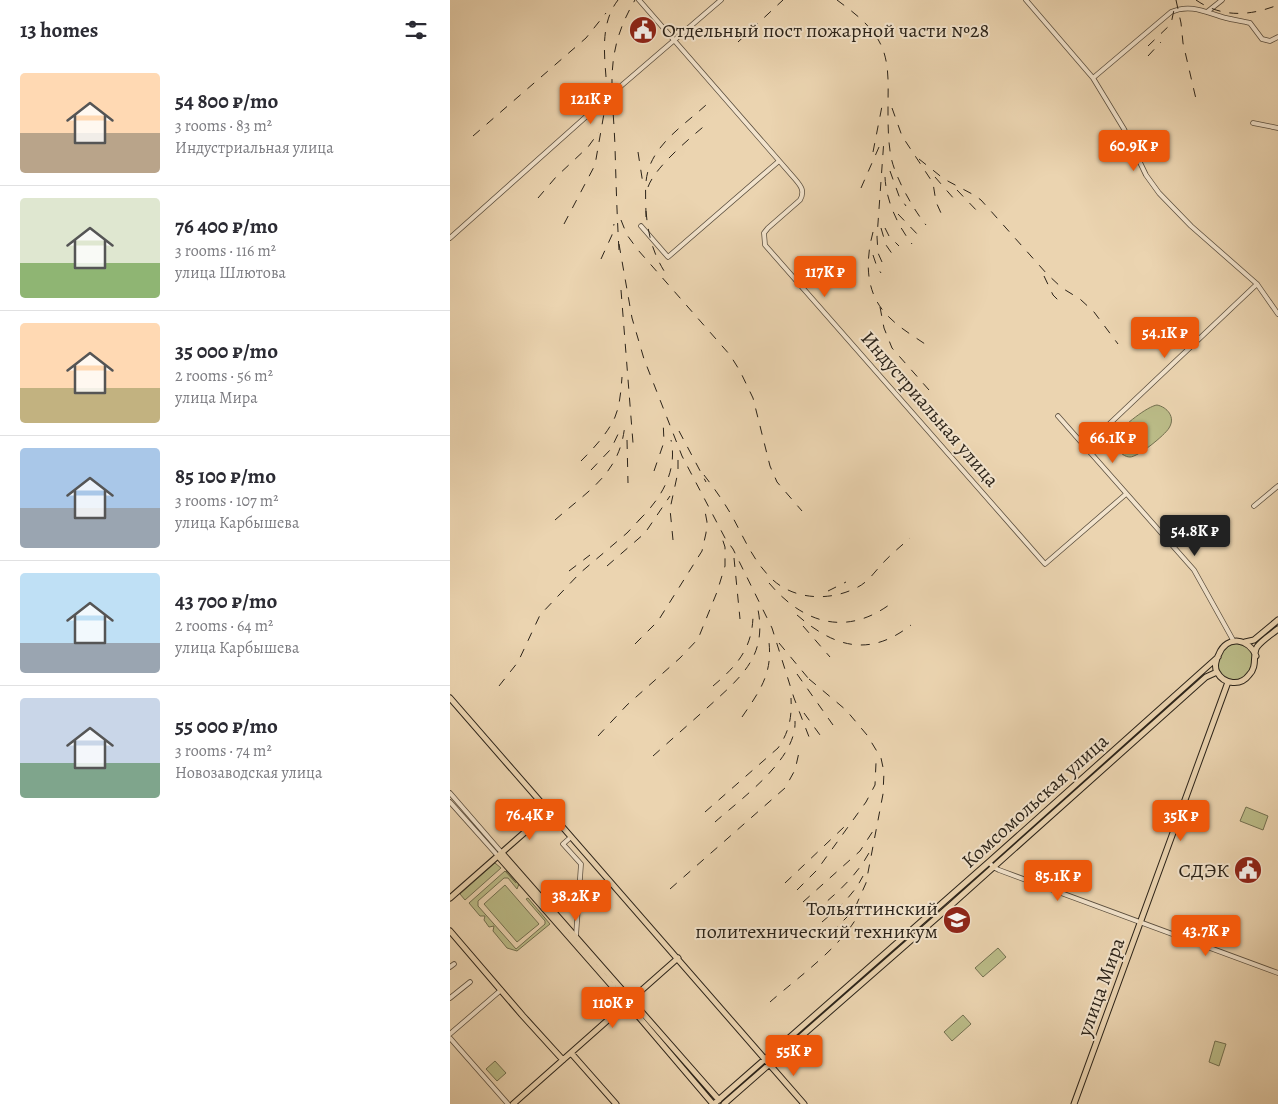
<!DOCTYPE html>
<html lang="en">
<head>
<meta charset="utf-8">
<style>
	:root { --surface:#fff; --page:#f2f2f3; --text:#2b2b33; --muted:#7c7c81; --line:#e1e1e2; --accent:#ea580c }
	body { margin:0; font-family:Alegreya,serif; background:var(--page); color:var(--text); height:100vh; display:flex; flex-direction:column; font-size:19px; white-space:nowrap }
	* { box-sizing:border-box; margin:0 }
	p { font-size:16px; color:var(--muted) }
	.icon { flex:none; width:28px; height:28px; fill:none; stroke:currentColor; stroke-width:2; stroke-linecap:round; stroke-linejoin:round }
	.map { position:relative; flex:1; overflow:hidden }
	.details { display:flex; flex-direction:column; background:var(--surface); width:450px }
	.details>* { flex:none }
	.price { position:absolute; translate:-50% -42px; padding:0 11px; border-radius:5px; background:var(--accent); color:#fff; font-size:16px; line-height:32px; filter:drop-shadow(0 1px 2px #0008) }
	.price::after { content:''; position:absolute; left:50%; top:30px; width:15px; height:11px; margin-left:-8px; background:inherit; clip-path:polygon(0 0,100% 0,50% 100%) }
	.price.active { background:#222; color:#fff }
	ul { padding:0; list-style:none }
	li { display:flex; align-items:center; gap:15px; height:125px; padding:0 20px }
	li+li { border-top:1px solid var(--line) }
	li span { display:grid; place-items:center; flex:none; width:140px; height:100px; border-radius:5px; color:#555 }
	li>.icon { margin-inline-start:auto }
	span .icon { width:60px; height:60px; fill:#fffc; stroke-width:1 }
	li b { font-size:21px }
	h2 { display:flex; justify-content:space-between; align-items:center; height:60px; padding:0 20px; font-size:21px }
	main { display:flex; flex:1; min-height:0 }
	.map>svg:first-child { display:block }
</style>
</head>
<body>
<main>
<section class="details">
<h2>13 homes<svg class="icon" aria-label="filters" viewBox="0 0 24 24"><path d="M4 7h16M4 17h16"/><circle cx="9" cy="7" r="2"/><circle cx="15" cy="17" r="2"/></svg></h2>
<ul>
<li><span style="background:linear-gradient(#ffd9b3 60%,#b9a48a 0)"><svg class="icon" aria-label="home" viewBox="0 0 24 24"><path d="M3 11l9-7 9 7M6 9v11h12V9"/></svg></span><div><b>54 800 ₽/mo</b><p>3 rooms · 83 m²</p><p>Индустриальная улица</p></div></li>
<li><span style="background:linear-gradient(#dfe7d0 65%,#8fb573 0)"><svg class="icon" aria-label="home" viewBox="0 0 24 24"><path d="M3 11l9-7 9 7M6 9v11h12V9"/></svg></span><div><b>76 400 ₽/mo</b><p>3 rooms · 116 m²</p><p>улица Шлютова</p></div></li>
<li><span style="background:linear-gradient(#ffd9b3 65%,#c2b280 0)"><svg class="icon" aria-label="home" viewBox="0 0 24 24"><path d="M3 11l9-7 9 7M6 9v11h12V9"/></svg></span><div><b>35 000 ₽/mo</b><p>2 rooms · 56 m²</p><p>улица Мира</p></div></li>
<li><span style="background:linear-gradient(#a9c7e8 60%,#9aa5b1 0)"><svg class="icon" aria-label="home" viewBox="0 0 24 24"><path d="M3 11l9-7 9 7M6 9v11h12V9"/></svg></span><div><b>85 100 ₽/mo</b><p>3 rooms · 107 m²</p><p>улица Карбышева</p></div></li>
<li><span style="background:linear-gradient(#bfe0f5 70%,#9aa5b1 0)"><svg class="icon" aria-label="home" viewBox="0 0 24 24"><path d="M3 11l9-7 9 7M6 9v11h12V9"/></svg></span><div><b>43 700 ₽/mo</b><p>2 rooms · 64 m²</p><p>улица Карбышева</p></div></li>
<li><span style="background:linear-gradient(#c9d6e8 65%,#7fa58c 0)"><svg class="icon" aria-label="home" viewBox="0 0 24 24"><path d="M3 11l9-7 9 7M6 9v11h12V9"/></svg></span><div><b>55 000 ₽/mo</b><p>3 rooms · 74 m²</p><p>Новозаводская улица</p></div></li>
</ul>
</section>
<div class="map">
<svg width="828" height="1104" viewBox="0 0 828 1104">
	<rect width="100%" height="100%" fill="#ebd4b0"/>
	<filter id="stains"><feTurbulence type="fractalNoise" baseFrequency=".004" numOctaves="4"/><feColorMatrix values="0 0 0 0 .2 0 0 0 0 .09 0 0 0 0 .02 0 0 0 .5 -.17"/></filter>
	<radialGradient id="worn" r=".72"><stop offset=".6" stop-color="#630" stop-opacity="0"/><stop offset="1" stop-color="#630" stop-opacity=".3"/></radialGradient>
	<path fill="#bbbc88" stroke="#737050" d="M 707,405 C 717,407 726,417 719,428 C 715,435 688,457 680,457 C 675,457 670,453 668,449 C 665,444 665,439 668,434 C 672,426 698,406 707,405 Z
		M 783,643 C 823,648 794,694 774,678 C 760,666 772,649 783,643 Z
		M 796,807 L 818,816 L 813,830 L 790,821 Z
		M 45,863 L 51,868 L 15,900 L 10,894 Z
		M 57,870 L 69,884 L 67,889 L 58,878 L 54,878 L 28,901 L 28,906 L 66,949 L 95,924 L 95,921 L 76,899 L 78,898 L 100,924 L 67,951 L 57,948 L 43,931 L 44,926 L 39,927 L 34,920 L 35,916 L 30,916 L 19,903 L 55,871 L 66,883 L 56,871 Z
		M 55,885 L 89,924 L 67,942 L 34,904 Z
		M 548,948 L 556,957 L 533,977 L 525,968 Z
		M 513,1015 L 521,1024 L 502,1041 L 494,1032 Z
		M 765,1041 L 776,1044 L 769,1066 L 759,1062 Z
		M 45,1061 L 56,1073 L 47,1081 L 36,1069 Z"/>
	<g fill="none" stroke-linecap="round" stroke-linejoin="round">
		<defs>
			<path id="minor" d="M 189,0 L 345,179 C 351,186 355,191 350,200 L 318,228 L 314,233 L 315,245 L 595,564 L 676,494
				M 576,0 L 643,78 L 674,129 L 696,175 L 709,193 L 741,226 L 807,284 L 828,314
				M 757,12 L 772,0
				M 643,78 L 721,12 C 741,3 757,13 776,18 C 784,20 792,21 800,23 L 812,39 L 820,41 L 828,37
				M 803,123 L 828,128
				M 191,226 L 218,257 L 329,161
				M 0,238 L 157,98 L 271,0
				M 608,416 L 744,570 L 783,640
				M 635,447 L 807,284
				M 804,506 L 828,486
				M 0,793 L 52,853
				M 0,802 L 48,856
				M 121,837 L 113,844 L 131,864 L 126,936
				M 539,862 L 543,867 L 549,870 L 828,973
				M 0,967 L 4,964
				M 0,998 L 20,982
				M 0,1034 L 51,990
				M 0,1038 L 58,1104"/>
			<path id="major" d="M 795,642 L 804,640 L 828,620
				M 806,656 C 799,638 777,635 769,654 C 766,659 764,667 767,672 C 774,685 791,686 799,675 C 808,666 802,655 807,647 C 812,640 822,634 828,629
				M 0,698 L 354,1104
				M 52,853 L 269,1100
				M 48,856 L 177,1003 L 263,1104
				M 0,898 L 99,811
				M 0,931 L 73,1016 L 113,1060
				M 121,1053 L 166,1104
				M 63,1104 L 228,958
				M 264,1104 L 539,862 L 768,657
				M 274,1104 L 500,906 L 756,677 L 767,672
				M 624,1104 L 778,682"/>
		</defs>
		<use href="#minor" stroke="#5b4f3f" stroke-width="5.5"/>
		<use href="#major" stroke="#2b2319" stroke-width="7"/>
		<use href="#minor" stroke="#f2e3cc" stroke-width="4"/>
		<use href="#major" stroke="#ebd4b0" stroke-width="5"/>
		<path stroke="#2b2319" stroke-width="1" stroke-dasharray="9 9" stroke-linecap="butt" d="M 387,0 C 403,12 421,25 430,43 C 440,62 438,86 438,107 C 438,124 438,141 441,157 C 445,177 463,209 476,225
			M 726,0 L 731,23 L 733,43 L 746,99
			M 746,0 C 772,18 800,16 828,5
			M 288,42 L 333,0
			M 698,46 L 721,24 L 725,5
			M 698,56 L 711,42
			M 156,77 C 154,51 151,22 168,0
			M 442,108 L 452,136 L 483,183 L 486,202 L 491,213
			M 23,136 L 136,38 L 156,13
			M 188,152 L 193,184
			M 423,152 L 433,101
			M 469,159 L 494,179 L 524,195 L 531,200 L 597,274 L 612,288 L 630,299 L 644,312 L 668,344
			M 440,171 L 449,196 L 456,206
			M 435,177 C 436,201 448,226 462,244
			M 485,177 L 505,200
			M 198,187 C 205,167 241,137 258,123
			M 411,188 L 429,147
			M 507,190 L 529,213
			M 88,198 L 106,177 L 138,147 L 149,132
			M 196,211 C 198,235 203,254 216,274
			M 448,214 L 470,237
			M 196,217 C 196,205 195,193 196,182 C 199,147 232,127 256,105
			M 171,220 L 177,235 L 188,250 L 280,355 L 290,371 L 303,398 L 320,466 L 327,482 L 352,511
			M 114,224 L 145,165 L 156,102
			M 431,228 L 436,245 L 443,255
			M 435,228 L 439,236 L 449,246
			M 423,232 C 415,262 415,295 440,318 C 451,329 465,337 478,346
			M 169,244 L 182,318 L 194,359 L 232,456 L 275,538 L 283,549 L 322,628 L 344,698 L 361,742
			M 169,250 C 167,216 166,182 165,147 C 163,89 153,54 185,0
			M 423,255 L 427,267 L 431,273
			M 151,259 L 162,235 L 164,224
			M 432,262 L 428,253 L 427,237 L 434,139
			M 594,276 L 603,295 L 609,301
			M 171,290 L 183,443
			M 430,307 L 434,328 L 442,348 L 479,390
			M 229,431 L 256,482
			M 177,440 L 178,483
			M 131,461 C 143,449 158,433 165,417 C 170,405 171,390 172,377
			M 141,470 L 161,449 L 170,430
			M 204,471 L 214,442 L 213,419
			M 254,475 C 264,488 274,502 282,516 C 293,536 302,558 318,575 C 340,600 378,602 406,588 C 417,583 424,573 431,565 C 440,555 450,547 460,538
			M 105,520 C 140,489 171,473 175,423
			M 188,521 C 210,500 228,472 221,440
			M 223,540 L 220,509 L 228,472 L 228,459
			M 284,558 L 290,619
			M 157,566 L 195,533 L 220,496
			M 119,571 L 140,555
			M 319,583 C 352,622 394,637 439,605
			M 378,591 L 396,582
			M 347,615 C 384,647 419,658 461,625
			M 353,626 L 380,657
			M 329,643 L 363,684
			M 185,644 L 208,621 L 252,551 L 256,533 L 257,522 L 254,506
			M 347,674 L 383,725
			M 359,679 L 396,710 L 417,735 L 431,758 L 434,772 L 433,794 L 416,883 L 404,910 L 382,932
			M 49,686 L 68,662 L 90,615 L 130,573 L 177,533 L 192,517
			M 263,686 C 289,664 304,646 303,610
			M 354,713 L 370,735
			M 292,717 C 312,688 324,671 318,635
			M 148,736 L 177,705 L 230,658 L 248,639 L 267,592 L 275,566 L 275,547 L 272,538
			M 203,756 C 221,740 239,724 257,708 C 291,677 319,656 307,605
			M 255,812 L 328,748 C 339,732 342,718 341,698
			M 265,822 C 292,798 347,759 345,721
			M 335,883 L 394,827
			M 220,889 L 335,788 L 345,770 L 350,748
			M 347,890 L 367,870 L 416,802 L 425,785 L 426,763 L 424,757
			M 353,902 L 410,851 L 423,831
			M 364,912 C 385,895 407,876 420,851
			M 372,922 C 388,908 403,896 413,876
			M 320,1002 C 348,977 403,939 413,903"/>
	</g>
	<defs>
		<symbol id="civic-disc" viewBox="-11 -11 22 22"><circle r="9.5" fill="#8f2418" stroke="#f2e3cc"/><path d="M-.6-6.5H3V-4.5H.6V-3L4-1V1h2V6H-6V1h2V-1L-.6-3ZM-1.2 2.5V6h2.4V2.5Z" fill="#fff"/></symbol>
		<symbol id="university-disc" viewBox="-11 -11 22 22"><circle r="9.5" fill="#8f2418" stroke="#f2e3cc"/><path d="M0-5L7-2L0 1L-7-2ZM-4 1L0 2.5L4 1V4Q0 6-4 4Z" fill="#fff"/></symbol>
	</defs>
	<g fill-rule="evenodd">
		<use href="#civic-disc" x="177" y="14" width="32" height="32"/>
		<use href="#civic-disc" x="782" y="854" width="32" height="32"/>
		<use href="#university-disc" x="491" y="904" width="32" height="32"/>
	</g>
	<g text-anchor="middle" dominant-baseline="central" stroke-width="4" stroke-linejoin="round" paint-order="stroke">
		<g font-size="20" fill="#2b2319" stroke="#f2e3cc" text-anchor="end">
			<text x="212" y="30" text-anchor="start">Отдельный пост пожарной части №28</text>
			<text x="779" y="870">СДЭК</text>
			<text x="488" y="908">Тольяттинский<tspan x="488" dy="23">политехнический техникум</tspan></text>
		</g>
		<g font-size="20" fill="#2b2319" stroke="#f2e3cc">
			<text transform="translate(480 409) rotate(49)">Индустриальная улица</text>
			<text transform="translate(585 801) rotate(-42)">Комсомольская улица</text>
			<text transform="translate(651 987) rotate(-70)">улица Мира</text>
		</g>
	</g>
	<rect width="100%" height="100%" filter="url(#stains)"/>
	<rect width="100%" height="100%" fill="url(#worn)"/>
</svg>
<b class="price" style="left:141px;top:125px">121K ₽</b>
<b class="price" style="left:684px;top:172px">60.9K ₽</b>
<b class="price" style="left:375px;top:298px">117K ₽</b>
<b class="price" style="left:715px;top:359px">54.1K ₽</b>
<b class="price" style="left:663px;top:464px">66.1K ₽</b>
<b class="price active" style="left:745px;top:557px">54.8K ₽</b>
<b class="price" style="left:80px;top:841px">76.4K ₽</b>
<b class="price" style="left:731px;top:842px">35K ₽</b>
<b class="price" style="left:608px;top:902px">85.1K ₽</b>
<b class="price" style="left:126px;top:922px">38.2K ₽</b>
<b class="price" style="left:756px;top:957px">43.7K ₽</b>
<b class="price" style="left:163px;top:1029px">110K ₽</b>
<b class="price" style="left:344px;top:1077px">55K ₽</b>
</div>
</main>
</body>
</html>
